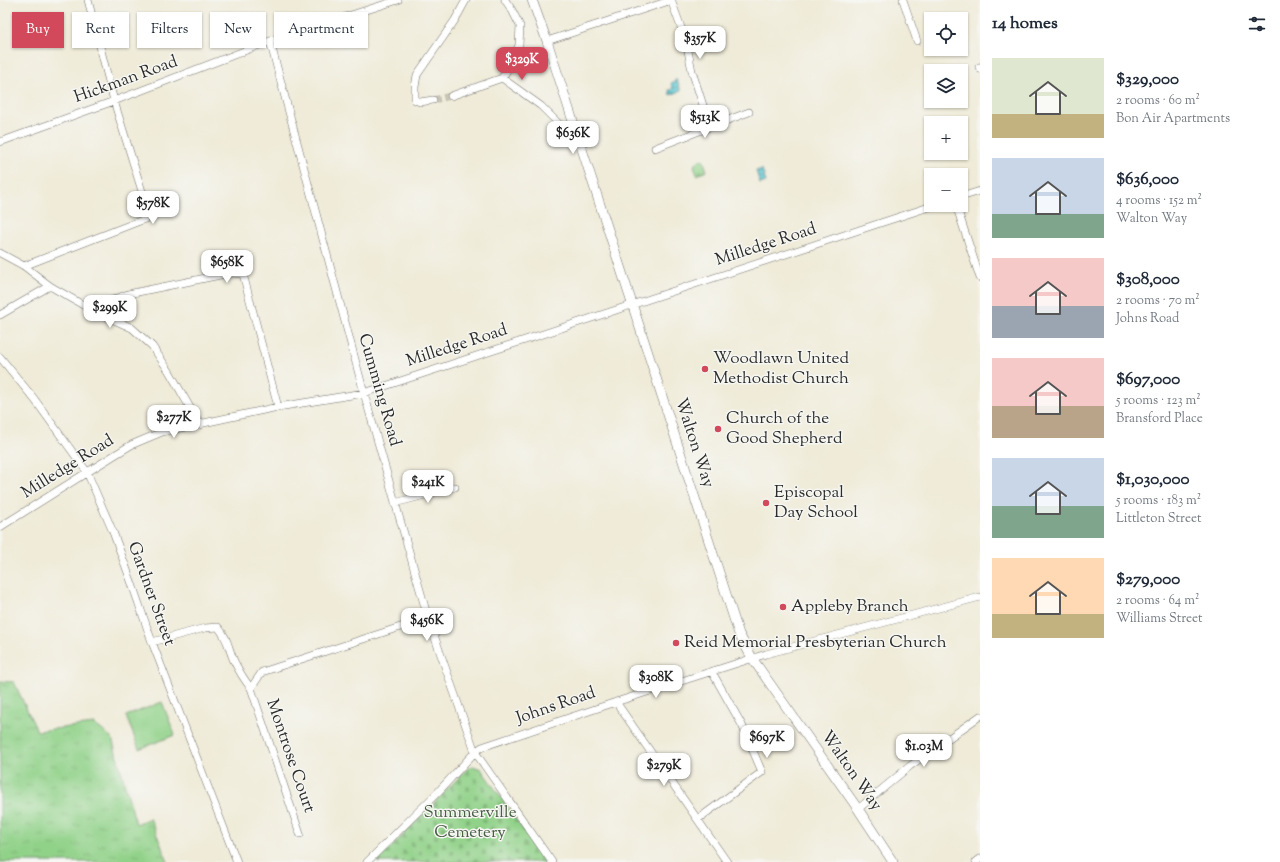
<!DOCTYPE html>
<html lang="en">
<head>
<meta charset="utf-8">
<style>
	:root { --surface:#fff; --page:#f2f2f3; --text:#1f2937; --muted:#747a83; --accent:#d1495b }
	body { margin:0; font-family:"Sorts Mill Goudy",serif; background:var(--page); color:var(--text); height:100vh; display:flex; flex-direction:column; font-size:15px; white-space:nowrap }
	* { box-sizing:border-box; margin:0 }
	p { font-size:13px; color:var(--muted) }
	.icon { flex:none; width:22px; height:22px; fill:none; stroke:currentColor; stroke-width:2; stroke-linecap:round; stroke-linejoin:round }
	.map { position:relative; flex:1; overflow:hidden }
	.drawer { display:flex; flex-direction:column; background:var(--surface); width:300px }
	.drawer>* { flex:none }
	.banner { position:absolute; left:12px; top:12px; width:380px; height:36px; display:flex; gap:8px }
	.buttons { position:absolute; left:924px; top:12px; display:grid; gap:8px }
	.buttons a { display:grid; place-items:center; width:44px; height:44px; border-radius:0px; background:var(--surface); box-shadow:0 1px 3px #0004; font-size:20px }
	.price { position:absolute; translate:-50% -34px; padding:0 9px; border-radius:8px; background:#fff; color:#222; font-size:13px; line-height:26px; filter:drop-shadow(0 1px 2px #0008) }
	.price::after { content:''; position:absolute; left:50%; top:24px; width:12px; height:9px; margin-left:-6px; background:inherit; clip-path:polygon(0 0,100% 0,50% 100%) }
	.price.active { background:var(--accent); color:#fff }
	ul { padding:0; list-style:none }
	li { display:flex; align-items:center; gap:12px; height:100px; padding:0 12px }
	li span { display:grid; place-items:center; flex:none; width:112px; height:80px; border-radius:0px; color:#555 }
	li>.icon { margin-inline-start:auto }
	span .icon { width:48px; height:48px; fill:#fffc; stroke-width:1 }
	li b { font-size:17px }
	h2 { display:flex; justify-content:space-between; align-items:center; height:48px; padding:0 12px; font-size:17px }
	.chip { padding:0 14px; border-radius:0px; background:var(--surface); box-shadow:0 1px 3px #0004; font-size:14px; line-height:36px }
	.chip.active { background:var(--accent); color:#fff }
	main { display:flex; flex:1; min-height:0 }
	.map>svg:first-child { display:block }
</style>
</head>
<body>
<main>
<div class="map">
<svg width="980" height="862" viewBox="0 0 980 862">
	<defs>
		<pattern id="grass-tufts" width="24" height="20" patternUnits="userSpaceOnUse"><rect width="24" height="20" fill="#91d289"/><path d="M3 7l-1-3M5 7V3M7 7l1-3M15 17l-1-3M17 17v-4M19 17l1-3" fill="none" stroke="#7db476"/></pattern>
		<pattern id="cemetery-stones" width="16" height="16" patternUnits="userSpaceOnUse"><rect width="16" height="16" fill="#91d289"/><path d="M2 7V4a2 2 0 0 1 4 0v3zM10 15v-3a2 2 0 0 1 4 0v3z" fill="#7db476"/></pattern>
		<pattern id="water-rules" width="6" height="5" patternUnits="userSpaceOnUse"><rect width="6" height="5" fill="#58c4cf"/><path d="M0 2.5h6" fill="none" stroke="#499fa8"/></pattern>
	</defs>
	<rect width="100%" height="100%" fill="#f6f6f2"/>
	<filter id="ink" filterUnits="userSpaceOnUse"><feTurbulence type="fractalNoise" baseFrequency=".025" numOctaves="2"/><feDisplacementMap in="SourceGraphic" scale="8" xChannelSelector="R" yChannelSelector="G"/><feConvolveMatrix kernelMatrix="1 2 1 2 8 2 1 2 1" color-interpolation-filters="sRGB"/></filter>
	<filter id="wash" filterUnits="userSpaceOnUse"><feTurbulence type="fractalNoise" baseFrequency=".012" numOctaves="4" result="noise"/><feDisplacementMap in="SourceGraphic" scale="16" xChannelSelector="R" yChannelSelector="G"/><feGaussianBlur stdDeviation="0.9" result="paint"/><feColorMatrix in="noise" values="0 0 0 0 0 0 0 0 0 0 0 0 0 0 0 0 0 1.4 0 .05"/><feComposite in="paint" operator="in"/></filter>
	<g filter="url(#wash)">
		<rect width="100%" height="100%" fill="#efebd8"/>
		<path fill="url(#grass-tufts)" stroke="#5e7e5a" d="M 0,681 L 14,682 L 37,731 L 94,724 L 112,738 L 136,824 L 150,818 L 168,862 L 0,862 Z"/>
		<path fill="url(#cemetery-stones)" stroke="#5e7e5a" d="M 703,159 L 707,171 L 697,175 L 694,166 L 697,162 Z
			M 473,766 L 481,769 L 546,862 L 377,862 L 467,769 Z"/>
		<path fill="#91d289" stroke="#5e7e5a" d="M 162,702 L 175,735 L 139,749 L 126,716 Z"/>
		<path fill="url(#water-rules)" stroke="#42787d" d="M 675,80 L 677,80 L 681,91 L 670,95 L 669,90 L 673,89 L 671,83 L 675,82 Z
			M 762,169 L 766,182 L 760,184 L 756,171 Z"/>
	</g>
	<g filter="url(#ink)">
		<g fill="none" stroke-linecap="round" stroke-linejoin="round">
			<path stroke="#c8c5b5" stroke-width="7" stroke-dasharray="7 3.5" stroke-linecap="butt" d="M 433,100 L 451,96"/>
			<defs>
				<path id="minor" d="M 671,0 L 686,41 L 692,71 L 710,127
					M 903,0 L 917,41
					M 270,41 L 364,393 L 428,618 L 475,752 L 552,862
					M 547,41 L 672,0
					M 979,67 L 980,69
					M 502,78 L 511,64 L 519,45 L 520,26 L 512,10 L 505,0
					M 451,96 L 502,78 L 541,106 L 569,134 L 579,141
					M 433,100 L 420,102 L 415,100 L 415,87 L 417,75 L 455,20 L 466,0
					M 0,142 L 114,101 L 270,41 L 398,0
					M 655,148 L 749,112
					M 961,197 L 980,191
					M 956,205 L 980,278
					M 0,253 L 24,266 L 50,286 L 90,309 L 132,328 L 152,346 L 169,371 L 200,425
					M 24,266 L 150,217 L 114,101 L 88,0
					M 90,309 L 128,294 L 230,273 L 243,274 L 278,407
					M 0,315 L 50,286
					M 0,357 L 35,400 L 87,472 L 113,532 L 131,581 L 152,642 L 237,862
					M 395,503 L 455,487
					M 0,527 L 113,456 L 131,445 L 162,432 L 278,407 L 364,393 L 935,205
					M 152,642 L 205,628 L 218,627 C 229,640 228,648 234,661 C 239,671 244,680 251,688 L 300,834
					M 251,688 L 262,672 L 428,618
					M 616,702 L 727,862
					M 858,809 L 910,766 L 980,716
					M 698,819 L 762,772 L 742,725 L 712,672
					M 367,862 L 438,792 L 475,752 L 482,747 L 616,702 L 766,654 L 980,597
					M 976,862 L 980,859"/>
				<path id="major" d="M 532,0 L 547,41 L 739,634 L 752,658 L 858,809 L 893,862"/>
			</defs>
			<use href="#minor" stroke="#706e68" stroke-width="8"/>
			<use href="#major" stroke="#706e68" stroke-width="10"/>
			<use href="#minor" stroke="#fff" stroke-width="7"/>
			<use href="#major" stroke="#fff" stroke-width="9"/>
		</g>
	</g>
	<g fill="#d1495b" stroke="#f6f6f2" stroke-width="1.5">
		<circle cx="705" cy="369" r="4"/>
		<circle cx="718" cy="429" r="4"/>
		<circle cx="766" cy="503" r="4"/>
		<circle cx="783" cy="607" r="4"/>
		<circle cx="676" cy="643" r="4"/>
	</g>
	<g text-anchor="middle" dominant-baseline="central" stroke-width="3" stroke-linejoin="round" paint-order="stroke">
		<g font-size="17" fill="#2b2b2b" stroke="#f6f6f2">
			<text transform="translate(126 80) rotate(-20)">Hickman Road</text>
			<text transform="translate(766 245) rotate(-18)">Milledge Road</text>
			<text transform="translate(457 346) rotate(-18)">Milledge Road</text>
			<text transform="translate(379 390) rotate(74)">Cumming Road</text>
			<text transform="translate(694 443) rotate(72)">Walton Way</text>
			<text transform="translate(68 467) rotate(-32)">Milledge Road</text>
			<text transform="translate(151 594) rotate(70)">Gardner Street</text>
			<text transform="translate(556 706) rotate(-19)">Johns Road</text>
			<text transform="translate(290 756) rotate(71)">Montrose Court</text>
			<text transform="translate(851 771) rotate(55)">Walton Way</text>
		</g>
		<g font-size="17" fill="#2b2b2b" stroke="#f6f6f2" text-anchor="start">
			<text x="713" y="359">Woodlawn United<tspan x="713" dy="20">Methodist Church</tspan></text>
			<text x="726" y="419">Church of the<tspan x="726" dy="20">Good Shepherd</tspan></text>
			<text x="774" y="493">Episcopal<tspan x="774" dy="20">Day School</tspan></text>
			<text x="791" y="607">Appleby Branch</text>
			<text x="684" y="643">Reid Memorial Presbyterian Church</text>
		</g>
		<g font-size="17" fill="#4a5d47" stroke="#f6f6f2">
			<text x="470" y="813">Summerville<tspan x="470" dy="20">Cemetery</tspan></text>
		</g>
	</g>
</svg>
<div class="buttons">
<a><svg class="icon" aria-label="locate" viewBox="0 0 24 24"><circle cx="12" cy="12" r="6"/><path d="M12 2v4M12 18v4M2 12h4M18 12h4"/></svg></a>
<a><svg class="icon" aria-label="layers" viewBox="0 0 24 24"><path d="M12 4l9 5-9 5-9-5zM3 14l9 5 9-5"/></svg></a>
<a>+</a>
<a>−</a>
</div>
<b class="price" style="left:700px;top:60px">$357K</b>
<b class="price active" style="left:522px;top:81px">$329K</b>
<b class="price" style="left:705px;top:139px">$513K</b>
<b class="price" style="left:573px;top:155px">$636K</b>
<b class="price" style="left:153px;top:225px">$578K</b>
<b class="price" style="left:227px;top:284px">$658K</b>
<b class="price" style="left:110px;top:329px">$299K</b>
<b class="price" style="left:174px;top:439px">$277K</b>
<b class="price" style="left:428px;top:504px">$241K</b>
<b class="price" style="left:427px;top:642px">$456K</b>
<b class="price" style="left:656px;top:699px">$308K</b>
<b class="price" style="left:767px;top:759px">$697K</b>
<b class="price" style="left:924px;top:768px">$1.03M</b>
<b class="price" style="left:664px;top:787px">$279K</b>
<div class="banner">
<a class="chip active">Buy</a>
<a class="chip">Rent</a>
<a class="chip">Filters</a>
<a class="chip">New</a>
<a class="chip">Apartment</a>
</div>
</div>
<section class="drawer">
<h2>14 homes<svg class="icon" aria-label="filters" viewBox="0 0 24 24"><path d="M4 7h16M4 17h16"/><circle cx="9" cy="7" r="2"/><circle cx="15" cy="17" r="2"/></svg></h2>
<ul>
<li><span style="background:linear-gradient(#dfe7d0 70%,#c2b280 0)"><svg class="icon" aria-label="home" viewBox="0 0 24 24"><path d="M3 11l9-7 9 7M6 9v11h12V9"/></svg></span><div><b>$329,000</b><p>2 rooms · 60 m²</p><p>Bon Air Apartments</p></div></li>
<li><span style="background:linear-gradient(#c9d6e8 70%,#7fa58c 0)"><svg class="icon" aria-label="home" viewBox="0 0 24 24"><path d="M3 11l9-7 9 7M6 9v11h12V9"/></svg></span><div><b>$636,000</b><p>4 rooms · 152 m²</p><p>Walton Way</p></div></li>
<li><span style="background:linear-gradient(#f6c9c9 60%,#9aa5b1 0)"><svg class="icon" aria-label="home" viewBox="0 0 24 24"><path d="M3 11l9-7 9 7M6 9v11h12V9"/></svg></span><div><b>$308,000</b><p>2 rooms · 70 m²</p><p>Johns Road</p></div></li>
<li><span style="background:linear-gradient(#f6c9c9 60%,#b9a48a 0)"><svg class="icon" aria-label="home" viewBox="0 0 24 24"><path d="M3 11l9-7 9 7M6 9v11h12V9"/></svg></span><div><b>$697,000</b><p>5 rooms · 123 m²</p><p>Bransford Place</p></div></li>
<li><span style="background:linear-gradient(#c9d6e8 60%,#7fa58c 0)"><svg class="icon" aria-label="home" viewBox="0 0 24 24"><path d="M3 11l9-7 9 7M6 9v11h12V9"/></svg></span><div><b>$1,030,000</b><p>5 rooms · 183 m²</p><p>Littleton Street</p></div></li>
<li><span style="background:linear-gradient(#ffd9b3 70%,#c2b280 0)"><svg class="icon" aria-label="home" viewBox="0 0 24 24"><path d="M3 11l9-7 9 7M6 9v11h12V9"/></svg></span><div><b>$279,000</b><p>2 rooms · 64 m²</p><p>Williams Street</p></div></li>
</ul>
</section>
</main>
</body>
</html>
